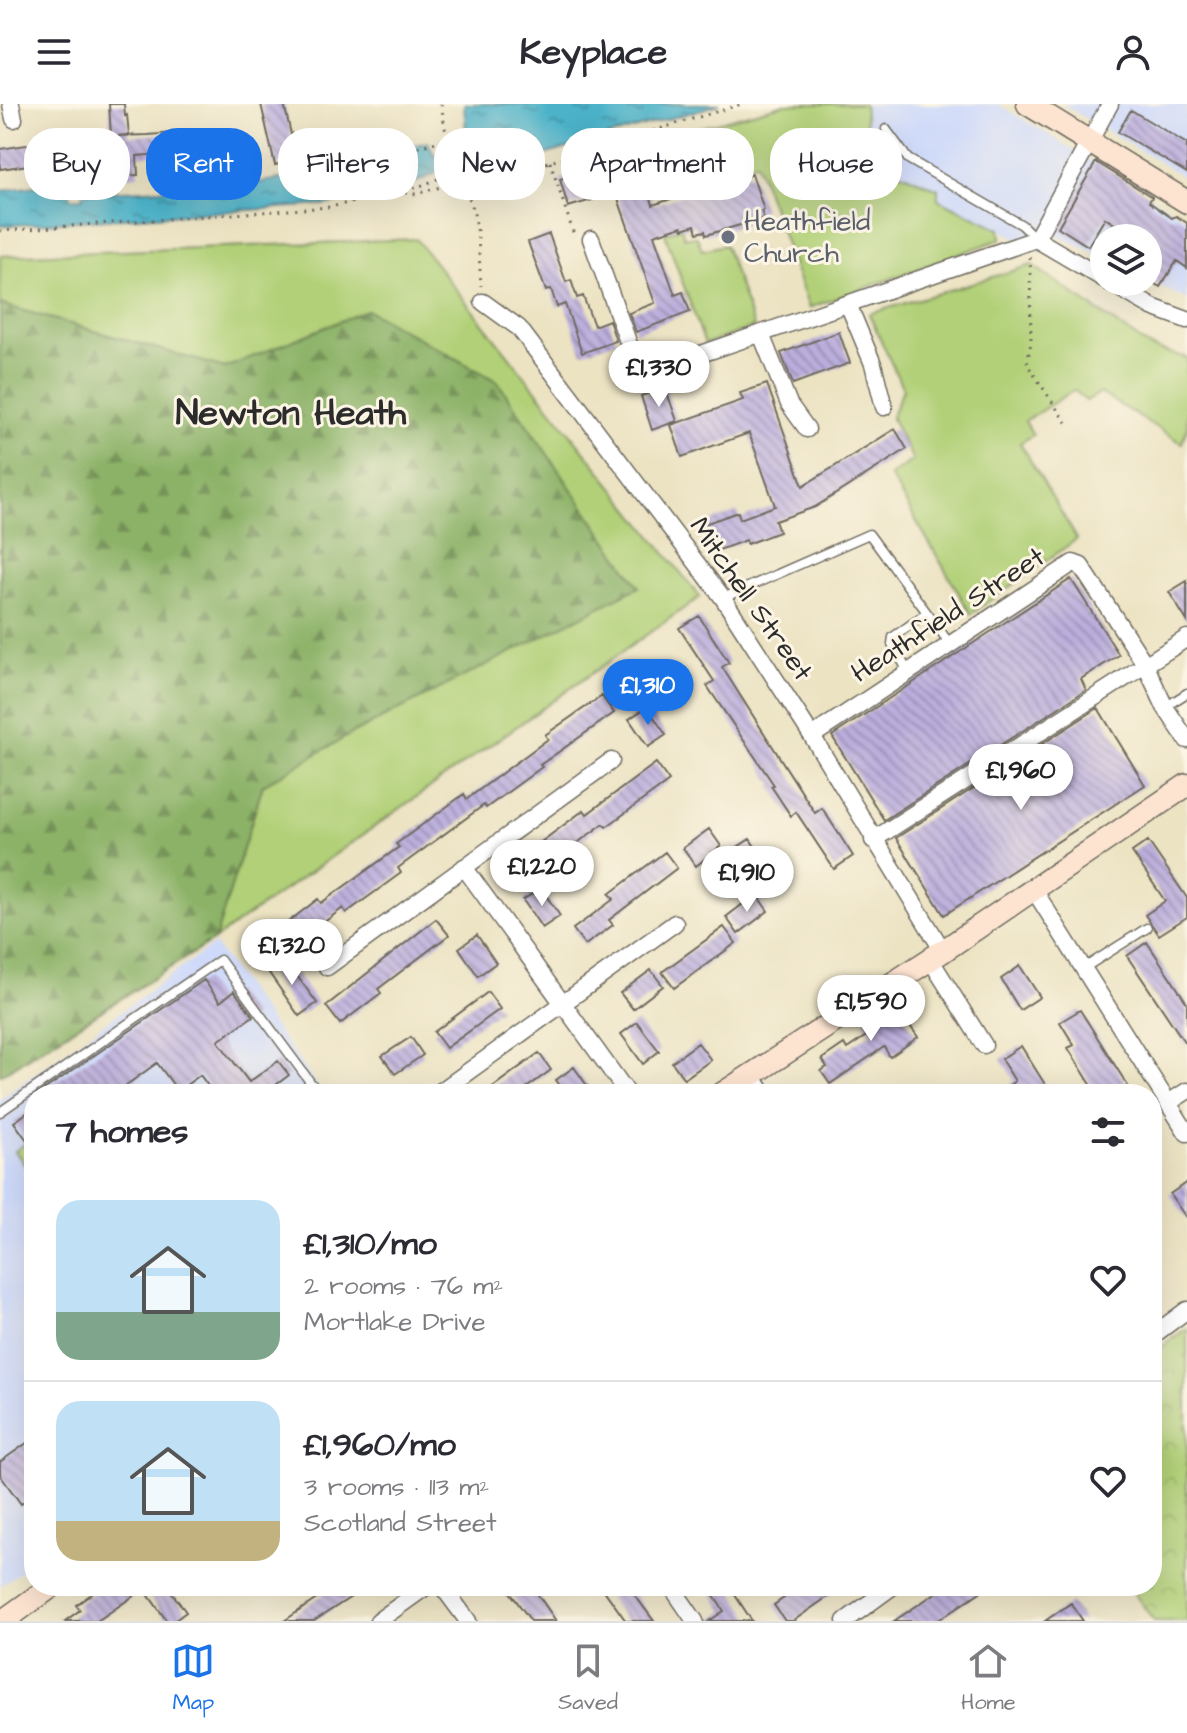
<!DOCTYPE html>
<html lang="en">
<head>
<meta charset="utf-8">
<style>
	:root { --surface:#fff; --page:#f7f7f7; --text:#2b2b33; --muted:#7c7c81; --line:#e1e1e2; --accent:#1a73e8 }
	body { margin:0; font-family:"Architects Daughter",sans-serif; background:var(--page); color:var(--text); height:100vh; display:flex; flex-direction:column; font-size:30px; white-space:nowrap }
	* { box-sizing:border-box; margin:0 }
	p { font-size:26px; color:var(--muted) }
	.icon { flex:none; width:44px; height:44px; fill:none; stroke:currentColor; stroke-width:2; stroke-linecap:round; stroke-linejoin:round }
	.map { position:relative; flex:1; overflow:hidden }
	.sheet { position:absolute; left:24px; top:980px; width:1138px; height:512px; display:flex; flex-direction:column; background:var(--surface); border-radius:32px; box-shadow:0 8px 32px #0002 }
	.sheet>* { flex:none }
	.top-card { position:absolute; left:24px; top:24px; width:1140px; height:72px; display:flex; gap:16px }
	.controls { position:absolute; left:1090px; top:120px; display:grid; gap:16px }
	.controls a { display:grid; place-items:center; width:72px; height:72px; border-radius:50%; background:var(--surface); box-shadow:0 8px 32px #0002; font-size:40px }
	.price { position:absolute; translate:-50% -68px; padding:0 18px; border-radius:28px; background:#fff; color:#222; font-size:26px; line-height:52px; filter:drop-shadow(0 2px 4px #0008) }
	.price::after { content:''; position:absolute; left:50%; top:48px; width:24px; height:18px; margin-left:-12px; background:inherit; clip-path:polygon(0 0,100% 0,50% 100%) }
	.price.active { background:var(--accent); color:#fff }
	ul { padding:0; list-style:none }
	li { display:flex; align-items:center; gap:24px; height:200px; padding:0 32px }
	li+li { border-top:2px solid var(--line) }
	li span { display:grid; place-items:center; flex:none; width:224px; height:160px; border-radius:24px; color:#555 }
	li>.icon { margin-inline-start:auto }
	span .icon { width:96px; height:96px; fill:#fffc; stroke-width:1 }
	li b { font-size:34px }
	h2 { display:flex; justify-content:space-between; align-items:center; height:96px; padding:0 32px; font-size:34px }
	.tag { padding:0 28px; border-radius:32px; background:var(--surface); box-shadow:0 8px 32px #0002; font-size:28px; line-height:72px }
	.tag.active { background:var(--accent); color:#fff }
	header { display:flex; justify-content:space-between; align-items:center; height:104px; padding:0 32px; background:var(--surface); font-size:36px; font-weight:700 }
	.dock { display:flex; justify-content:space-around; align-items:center; height:112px; border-top:2px solid var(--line); background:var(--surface); font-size:22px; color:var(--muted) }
	.dock a { display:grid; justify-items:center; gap:4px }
	.dock .active { color:var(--accent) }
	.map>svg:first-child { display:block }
</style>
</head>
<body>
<header><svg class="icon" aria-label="menu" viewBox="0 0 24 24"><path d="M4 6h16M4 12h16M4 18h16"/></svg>Keyplace<svg class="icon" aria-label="person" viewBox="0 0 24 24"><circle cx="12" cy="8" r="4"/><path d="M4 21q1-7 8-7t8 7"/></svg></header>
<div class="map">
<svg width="1187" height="1517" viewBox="0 0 1187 1517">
	<defs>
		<pattern id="forest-firs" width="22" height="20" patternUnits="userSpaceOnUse" patternTransform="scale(2)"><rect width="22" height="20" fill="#8cb268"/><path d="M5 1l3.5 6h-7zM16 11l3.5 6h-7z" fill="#739156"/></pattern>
		<pattern id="park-crowns" width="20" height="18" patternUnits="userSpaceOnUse" patternTransform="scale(2)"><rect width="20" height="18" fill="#b1d077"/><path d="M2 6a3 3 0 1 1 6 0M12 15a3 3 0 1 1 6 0" fill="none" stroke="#98b367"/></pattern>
		<pattern id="water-ripples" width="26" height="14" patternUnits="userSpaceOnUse" patternTransform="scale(2)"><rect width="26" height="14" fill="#4bb2c9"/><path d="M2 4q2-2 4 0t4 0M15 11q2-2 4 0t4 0" fill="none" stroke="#3f91a3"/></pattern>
		<pattern id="building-back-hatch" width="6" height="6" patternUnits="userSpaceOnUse" patternTransform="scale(2)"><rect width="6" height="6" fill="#bbaedd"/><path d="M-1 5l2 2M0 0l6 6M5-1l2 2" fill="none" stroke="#988eb3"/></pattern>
	</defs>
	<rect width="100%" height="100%" fill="#fcf5e5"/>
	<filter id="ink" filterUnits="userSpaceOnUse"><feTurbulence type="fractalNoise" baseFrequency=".0125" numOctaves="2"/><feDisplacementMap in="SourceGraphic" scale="16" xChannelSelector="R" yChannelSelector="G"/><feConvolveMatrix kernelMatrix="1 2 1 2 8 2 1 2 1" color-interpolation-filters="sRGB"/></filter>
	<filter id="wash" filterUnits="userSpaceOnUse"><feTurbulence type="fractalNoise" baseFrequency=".006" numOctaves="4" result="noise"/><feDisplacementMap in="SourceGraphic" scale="32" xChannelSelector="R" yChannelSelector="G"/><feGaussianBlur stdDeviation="1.8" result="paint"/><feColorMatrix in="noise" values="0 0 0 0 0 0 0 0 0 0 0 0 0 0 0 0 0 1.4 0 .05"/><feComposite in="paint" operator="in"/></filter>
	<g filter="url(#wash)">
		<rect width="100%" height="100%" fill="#ece3c3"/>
		<path fill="#cfdafa" d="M 864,0 L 998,0 L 1187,115 L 1187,196 L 1148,176 L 1148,134 L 1104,134 L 1104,154 L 1057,131 L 1041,149 L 1000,125 L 938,94 L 937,85 L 892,65 L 892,51 L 867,32 Z
			M 1062,0 L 1187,0 L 1187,75 Z
			M 214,840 L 323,990 L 34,990 L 34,1458 L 0,1482 L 0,995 Z"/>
		<path fill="#b1d077" stroke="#6e7e51" stroke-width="2" d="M 785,0 L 864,0 L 867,32 L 892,51 L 892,65 L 938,85 L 938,95 L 1000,125 L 1001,135 L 809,204 L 756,58 L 651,91 L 633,42 Z
			M 681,123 L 684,133 L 697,133 L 702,146 L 725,141 L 754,223 L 705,240 L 665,130 Z
			M 416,135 L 700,493 L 215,835 L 0,971 L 0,152 Z
			M 1032,161 L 1150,243 L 1187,254 L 1187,325 L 1182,339 L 1100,289 L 1086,297 L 1074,286 L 1025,317 L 1033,331 L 1020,339 L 1077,435 L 971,510 L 890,372 L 913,356 L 891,313 L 903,285 L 869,210 Z
			M 34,1033 L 34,1074 L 15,1047 Z"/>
		<path fill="url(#forest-firs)" stroke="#5c6e4a" stroke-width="2" d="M 0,200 L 225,264 L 367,206 L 497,277 L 639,483 L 353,629 L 263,681 L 215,835 L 0,971 Z"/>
		<path fill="url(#park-crowns)" stroke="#6e7e51" stroke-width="2" d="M 1187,1224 L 1187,1517 L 1154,1517 L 1129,1482 L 1152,1482 L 1152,1250 Z"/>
		<path fill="url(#water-ripples)" stroke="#3b6e7a" stroke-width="2" d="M 464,0 L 570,0 L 578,3 L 588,0 L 720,0 L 534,54 L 462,57 L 402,85 L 324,101 L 0,122 L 0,87 L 69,77 L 70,94 L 83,94 L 83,89 L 245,81 L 302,71 L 305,76 L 315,74 L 315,66 L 428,38 L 435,52 L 467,41 Z"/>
		<g id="blocks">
			<path fill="url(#building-back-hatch)" d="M 109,0 L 124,0 L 125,12 L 127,11 L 129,31 L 118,32 L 148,31 L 213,26 L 213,31 L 240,30 L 241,50 L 223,51 L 223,45 L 137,52 L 138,71 L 120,72 L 116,32 L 111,32 Z
				M 261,0 L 284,0 L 297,56 L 275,61 Z
				M 1131,6 L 1187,40 L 1187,69 L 1118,28 Z
				M 78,30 L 80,50 L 35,56 L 36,60 L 0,65 L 0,45 L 40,39 L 40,35 Z
				M 639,52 L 653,101 L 707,83 L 705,77 L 745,64 L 748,72 L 752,70 L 764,106 L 761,107 L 764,114 L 706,131 L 705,127 L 697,129 L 695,121 L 683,125 L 682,122 L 654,131 L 675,191 L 683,188 L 690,208 L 636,228 L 629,209 L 655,199 L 616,89 L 568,103 L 560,75 Z
				M 1096,58 L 1152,93 L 1149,98 L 1172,114 L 1176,112 L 1187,119 L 1187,164 L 1177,157 L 1160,183 L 1148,176 L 1148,134 L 1136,134 L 1105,114 L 1088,142 L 1058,123 Z
				M 549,130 L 566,178 L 571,176 L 577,194 L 583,192 L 594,222 L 609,216 L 616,237 L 582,249 L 565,200 L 557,203 L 551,185 L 546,187 L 528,138 Z
				M 839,228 L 850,259 L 793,280 L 781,249 Z
				M 767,280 L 803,382 L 895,325 L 907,345 L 815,403 L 775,417 L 779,428 L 747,440 L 746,436 L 711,449 L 701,421 L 738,408 L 740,415 L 775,402 L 749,329 L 682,353 L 671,321 L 743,296 L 740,289 Z
				M 665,283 L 677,317 L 652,326 L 641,292 Z
				M 1071,475 L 1119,551 L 1081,575 L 1086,586 L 884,716 L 832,632 Z
				M 1187,477 L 1187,517 L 1169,488 Z
				M 699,512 L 729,559 L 722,563 L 815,709 L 822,704 L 853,752 L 834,765 L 796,708 L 791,712 L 771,682 L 774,681 L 707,582 L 714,577 L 679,524 Z
				M 602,592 L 614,609 L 540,661 L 542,663 L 486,704 L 484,701 L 398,764 L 401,769 L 346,809 L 343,804 L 287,846 L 274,829 L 318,795 L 321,799 L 399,743 L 396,740 L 464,690 L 467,695 L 548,635 L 545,631 Z
				M 647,603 L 666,631 L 648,643 L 629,615 Z
				M 1098,604 L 1145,681 L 944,811 L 896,734 Z
				M 656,659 L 669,677 L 606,723 L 603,720 L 534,771 L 521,753 L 584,706 L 587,710 Z
				M 709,725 L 721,742 L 696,762 L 683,744 Z
				M 750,735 L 772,769 L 755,780 L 733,746 Z
				M 1148,737 L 1187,794 L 1187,813 L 1159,831 L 1145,811 L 1165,797 L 1132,748 Z
				M 665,748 L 677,764 L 609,816 L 613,821 L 585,841 L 573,825 L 614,795 L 609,790 Z
				M 541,784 L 560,812 L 542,824 L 523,796 Z
				M 756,790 L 768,807 L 738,830 L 726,813 Z
				M 436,815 L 449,831 L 378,885 L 381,889 L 340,920 L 326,902 Z
				M 724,823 L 736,839 L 674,884 L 662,868 Z
				M 477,831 L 496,859 L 478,872 L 459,844 Z
				M 1147,838 L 1187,899 L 1187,942 L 1127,852 Z
				M 284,854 L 317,899 L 299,912 L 267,866 Z
				M 1020,862 L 1040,893 L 1020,906 L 1001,875 Z
				M 651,866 L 663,882 L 633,905 L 620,889 Z
				M 204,876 L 220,898 L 234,887 L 253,912 L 218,937 L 249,978 L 278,957 L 289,971 L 264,990 L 214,990 L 200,971 L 178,987 L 157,959 L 114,990 L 38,990 Z
				M 488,888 L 500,905 L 446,944 L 434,928 Z
				M 893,898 L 918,933 L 890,953 L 884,943 L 830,980 L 821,967 L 827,963 L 822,955 L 844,940 L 847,945 L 872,928 L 865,917 Z
				M 1080,906 L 1133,990 L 1097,990 L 1068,944 L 1074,941 L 1060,918 Z
				M 637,918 L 659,947 L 643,960 L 621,930 Z
				M 411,933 L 423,951 L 395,970 L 382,952 Z
				M 698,939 L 711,956 L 684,975 L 672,958 Z
				M 1021,942 L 1051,990 L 1015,990 L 1009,981 L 1015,977 L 1001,955 Z
				M 539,949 L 551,966 L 518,990 L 483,990 Z
				M 574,963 L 593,990 L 566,990 L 556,976 Z
				M 34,1004 L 34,1046 L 14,1018 Z
				M 1187,1078 L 1187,1115 L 1170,1090 Z
				M 34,1334 L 34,1390 L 21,1400 L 0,1371 L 0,1358 Z
				M 103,1482 L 167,1482 L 186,1508 L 174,1517 L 167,1517 L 144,1485 L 97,1517 L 65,1517 L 80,1506 L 76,1501 Z
				M 319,1482 L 368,1482 L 314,1517 L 284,1517 L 324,1490 Z
				M 519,1482 L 532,1482 L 556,1517 L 531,1517 L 510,1488 Z
				M 601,1482 L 628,1482 L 654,1517 L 626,1517 Z
				M 707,1482 L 729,1482 L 752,1517 L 709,1517 L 724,1507 Z
				M 801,1482 L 843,1482 L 793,1517 L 785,1517 L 774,1501 Z
				M 946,1482 L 989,1482 L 937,1517 L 894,1517 Z
				M 1071,1499 L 1083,1517 L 1045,1517 Z"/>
		</g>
	</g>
	<g filter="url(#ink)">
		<use href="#blocks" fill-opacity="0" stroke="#6f6b60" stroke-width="2"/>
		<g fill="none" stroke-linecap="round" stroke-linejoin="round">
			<defs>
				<path id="lane" d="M 886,25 L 908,55 L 1022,121 L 1035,134
					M 723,494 L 869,430 L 950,540
					M 909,569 L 892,540 L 893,533 L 927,509
					M 1165,603 L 1187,589
					M 1084,864 L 1147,824
					M 299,990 L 312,980
					M 0,1008 L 220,856 L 319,990"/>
				<path id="street" d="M 11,0 L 14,15
					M 591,135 L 640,271 L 1036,135 L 1110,0
					M 1036,135 L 1104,175
					M 1109,178 L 1152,203 L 1187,216
					M 483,198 L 519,224 L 723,494 L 812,632 L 943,847
					M 848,200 L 873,260 L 884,303
					M 761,230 L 789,300 L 807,325
					M 812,632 L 1073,459 L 1081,462 L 1145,560 L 1165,603 L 1187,636
					M 873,736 L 1187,534
					M 464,763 L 628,990
					M 1034,786 L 1187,1029
					M 930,855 L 984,941
					M 327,863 L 611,657
					M 751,970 L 764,990
					M 437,990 L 675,819
					M 1168,999 L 1187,987
					M 1152,1232 L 1187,1206
					M 442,1482 L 468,1517
					M 671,1482 L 695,1517
					M 378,1517 L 427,1482
					M 845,1517 L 893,1482"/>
				<path id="secondary" d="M 1028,0 L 1187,98
					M 722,990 L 943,847 L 1187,681
					M 3,1517 L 52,1482"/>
			</defs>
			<use href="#lane" stroke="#6f6b60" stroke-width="11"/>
			<use href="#street" stroke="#6f6b60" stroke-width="19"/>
			<use href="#secondary" stroke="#6f6b60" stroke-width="25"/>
			<path stroke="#6f6b60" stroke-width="3" stroke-dasharray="2 6" stroke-linecap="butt" d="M 441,0 L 447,35 L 404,47 L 413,85 L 452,69 C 481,94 478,146 481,182
				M 550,58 L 574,131
				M 0,127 L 330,103 L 394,89 L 416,90 L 461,77 L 550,58 L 742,0
				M 1030,153 L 1031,238 L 1027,260 L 1069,323
				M 1152,1250 L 1157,1257 L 1152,1266"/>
			<use href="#lane" stroke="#fff" stroke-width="8"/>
			<use href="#street" stroke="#fff" stroke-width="16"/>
			<use href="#secondary" stroke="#fde4d1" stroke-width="22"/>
		</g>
	</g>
	<circle fill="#6b7280" stroke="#fcf5e5" stroke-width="3" cx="728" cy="133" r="8"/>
	<g text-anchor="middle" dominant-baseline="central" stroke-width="6" stroke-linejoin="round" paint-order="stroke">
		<g font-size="28" fill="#5b616d" stroke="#fcf5e5" text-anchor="start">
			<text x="744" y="117">Heathfield<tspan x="744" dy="32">Church</tspan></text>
		</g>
		<g font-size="28" fill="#2b2b2b" stroke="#fcf5e5">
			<text transform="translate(751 495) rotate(55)">Mitchell Street</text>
			<text transform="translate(948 511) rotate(-33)">Heathfield Street</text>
		</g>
		<g font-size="36" font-weight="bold" fill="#2b2b2b" stroke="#fcf5e5">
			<text x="291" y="309">Newton Heath</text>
		</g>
	</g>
</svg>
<div class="controls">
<a><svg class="icon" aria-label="layers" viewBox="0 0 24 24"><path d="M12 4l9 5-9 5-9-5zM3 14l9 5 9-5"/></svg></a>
</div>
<b class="price" style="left:659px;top:305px">£1,330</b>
<b class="price active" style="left:648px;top:623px">£1,310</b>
<b class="price" style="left:1021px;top:708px">£1,960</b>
<b class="price" style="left:542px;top:804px">£1,220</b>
<b class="price" style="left:747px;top:810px">£1,910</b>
<b class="price" style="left:292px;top:883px">£1,320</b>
<b class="price" style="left:871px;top:939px">£1,590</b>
<div class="top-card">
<a class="tag">Buy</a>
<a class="tag active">Rent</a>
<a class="tag">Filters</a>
<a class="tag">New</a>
<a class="tag">Apartment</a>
<a class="tag">House</a>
</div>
<section class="sheet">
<h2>7 homes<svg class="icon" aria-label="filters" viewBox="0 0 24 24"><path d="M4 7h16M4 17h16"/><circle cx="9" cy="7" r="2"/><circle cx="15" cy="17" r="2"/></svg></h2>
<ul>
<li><span style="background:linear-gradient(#bfe0f5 70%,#7fa58c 0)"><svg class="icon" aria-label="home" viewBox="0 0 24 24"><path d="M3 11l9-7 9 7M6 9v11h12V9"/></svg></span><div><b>£1,310/mo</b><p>2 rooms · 76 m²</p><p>Mortlake Drive</p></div><svg class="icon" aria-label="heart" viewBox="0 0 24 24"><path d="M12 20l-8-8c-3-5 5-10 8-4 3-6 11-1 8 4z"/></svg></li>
<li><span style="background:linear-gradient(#bfe0f5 75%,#c2b280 0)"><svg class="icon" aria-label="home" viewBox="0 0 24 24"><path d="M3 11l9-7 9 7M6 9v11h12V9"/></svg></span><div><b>£1,960/mo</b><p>3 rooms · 113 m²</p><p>Scotland Street</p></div><svg class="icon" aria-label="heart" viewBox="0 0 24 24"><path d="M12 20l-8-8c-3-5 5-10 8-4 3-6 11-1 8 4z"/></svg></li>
</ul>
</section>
</div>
<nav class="dock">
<a class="active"><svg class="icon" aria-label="map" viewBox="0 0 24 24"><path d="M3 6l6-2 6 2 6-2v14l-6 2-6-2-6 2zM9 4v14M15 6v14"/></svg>Map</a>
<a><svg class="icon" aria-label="saved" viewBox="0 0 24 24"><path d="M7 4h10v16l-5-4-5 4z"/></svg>Saved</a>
<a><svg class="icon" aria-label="home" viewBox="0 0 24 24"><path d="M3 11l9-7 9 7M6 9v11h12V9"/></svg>Home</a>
</nav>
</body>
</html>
